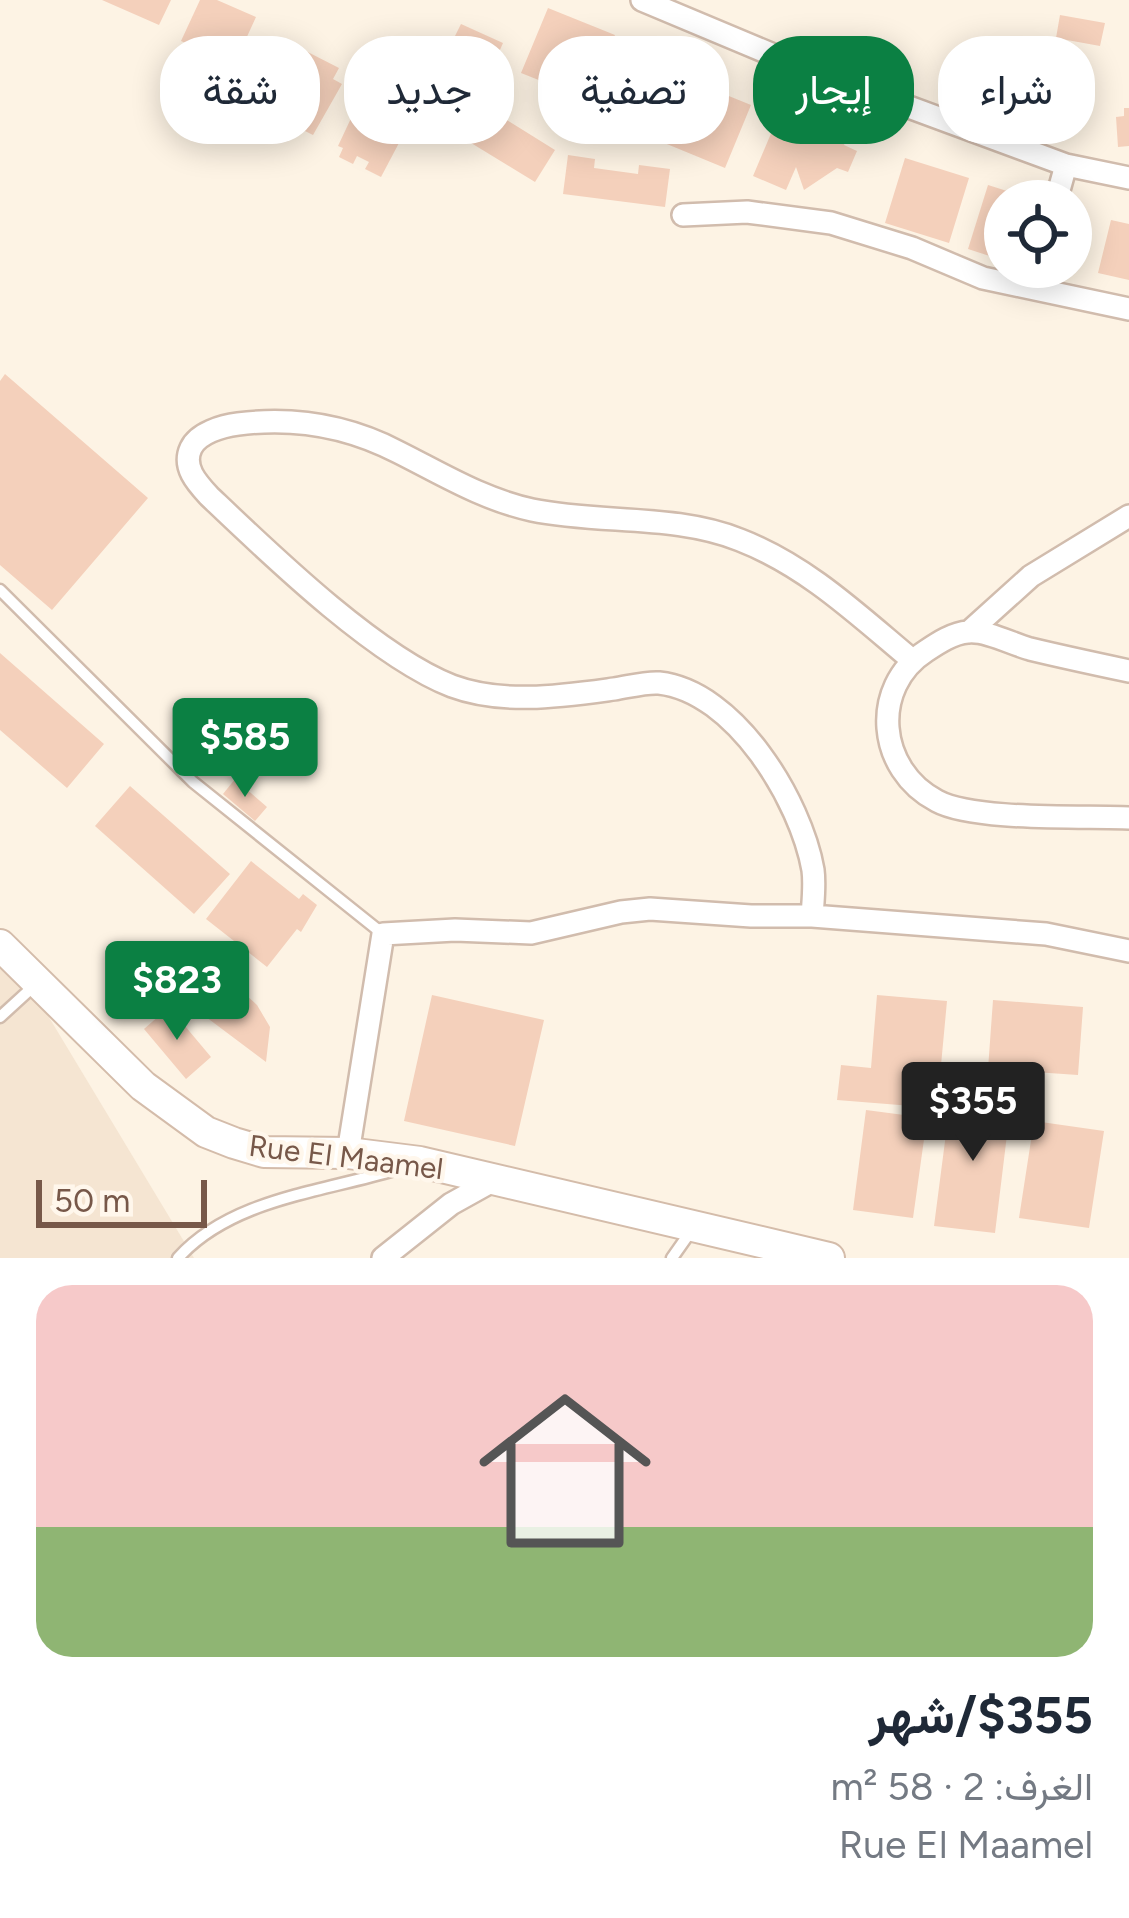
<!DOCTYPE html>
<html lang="ar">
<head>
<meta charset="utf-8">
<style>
	:root { --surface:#fff; --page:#f6f6f7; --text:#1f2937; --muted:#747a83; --accent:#0b8043 }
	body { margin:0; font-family:Figtree,Vazirmatn,sans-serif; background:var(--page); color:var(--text); direction:rtl; height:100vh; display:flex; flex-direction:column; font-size:45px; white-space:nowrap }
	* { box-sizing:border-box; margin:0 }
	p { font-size:39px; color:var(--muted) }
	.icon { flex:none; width:66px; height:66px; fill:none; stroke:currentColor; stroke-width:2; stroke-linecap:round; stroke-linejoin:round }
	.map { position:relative; height:1258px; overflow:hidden; direction:ltr }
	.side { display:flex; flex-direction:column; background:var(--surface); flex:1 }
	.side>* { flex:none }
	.top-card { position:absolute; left:36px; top:36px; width:1059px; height:108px; direction:rtl; display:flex; gap:24px }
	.tools { position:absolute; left:984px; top:180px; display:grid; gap:24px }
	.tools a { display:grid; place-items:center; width:108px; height:108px; border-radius:50%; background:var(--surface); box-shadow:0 6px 30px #0003; font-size:60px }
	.scale { position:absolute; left:36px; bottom:30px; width:171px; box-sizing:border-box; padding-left:12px; border:6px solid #775849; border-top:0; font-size:33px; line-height:42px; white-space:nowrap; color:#775849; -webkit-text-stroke:9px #fff7ec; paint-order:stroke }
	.price { position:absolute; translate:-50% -102px; padding:0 27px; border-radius:12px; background:var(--accent); color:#fff; font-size:39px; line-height:78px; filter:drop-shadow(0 3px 6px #0008) }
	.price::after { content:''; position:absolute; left:50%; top:72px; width:36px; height:27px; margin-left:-18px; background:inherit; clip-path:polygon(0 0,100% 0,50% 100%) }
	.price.current { background:#222; color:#fff }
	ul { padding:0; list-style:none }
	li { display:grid; align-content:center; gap:24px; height:636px; padding:0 36px }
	li span { display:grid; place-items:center; height:372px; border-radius:36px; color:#555 }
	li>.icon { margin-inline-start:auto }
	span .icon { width:216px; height:216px; fill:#fffc; stroke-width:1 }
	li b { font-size:51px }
	.pill { padding:0 42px; border-radius:48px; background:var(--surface); box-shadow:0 6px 30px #0003; font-size:42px; line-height:108px }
	.pill.current { background:var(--accent); color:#fff }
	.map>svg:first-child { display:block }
</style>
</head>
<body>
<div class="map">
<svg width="1129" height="1258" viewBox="0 0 1129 1258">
	<rect width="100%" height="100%" fill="#fdf3e4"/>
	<path fill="#f5e5d2" d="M 0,936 L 194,1258 L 0,1258 Z"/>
	<path fill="#f4d0bb" d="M 102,0 L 171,0 L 159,25 Z
		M 200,0 L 217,0 L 256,17 L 234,65 L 181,41 Z
		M 548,8 L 615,35 L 589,100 L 521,73 Z
		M 1060,15 L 1105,23 L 1100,46 L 1056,38 Z
		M 461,24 L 503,43 L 496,59 L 453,40 Z
		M 298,47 L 339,68 L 333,79 L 342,84 L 313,135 L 299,128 L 302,122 L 292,117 L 290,123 L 270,113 L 277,100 L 267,96 L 289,53 L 294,55 Z
		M 682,77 L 751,105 L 725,168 L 662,142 L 683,93 L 676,91 Z
		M 369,94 L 405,110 L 401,120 L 409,124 L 381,177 L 365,169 L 369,162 L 357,156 L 353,164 L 339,157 L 343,148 L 338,146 L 361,97 L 367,100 Z
		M 478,102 L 555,150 L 535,182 L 458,135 Z
		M 1124,108 L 1129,108 L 1129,146 L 1118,147 L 1116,117 L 1124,116 Z
		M 781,110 L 847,137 L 844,145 L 857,151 L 848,172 L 837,168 L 804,190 L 796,167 L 786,190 L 753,176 Z
		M 568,155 L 595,159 L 594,168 L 638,174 L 639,165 L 670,169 L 665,207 L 563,194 Z
		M 905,158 L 969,178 L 949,243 L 885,223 Z
		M 988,185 L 1036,200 L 1005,201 L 1005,261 L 968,249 Z
		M 1111,220 L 1129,224 L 1129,280 L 1098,273 Z
		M 5,374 L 148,498 L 52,610 L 0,565 L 0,381 Z
		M 0,653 L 104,744 L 67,788 L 0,730 Z
		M 235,779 L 267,807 L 255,821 L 223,794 Z
		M 130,786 L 230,874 L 194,914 L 95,826 Z
		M 251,861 L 299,899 L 303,894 L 317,905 L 301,932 L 297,929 L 267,967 L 206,919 Z
		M 208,976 L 235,985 L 257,1005 L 270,1027 L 266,1062 L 166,987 L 183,977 Z
		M 432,995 L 544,1020 L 515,1146 L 404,1121 Z
		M 877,995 L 947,1001 L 937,1108 L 837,1100 L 841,1065 L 871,1068 Z
		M 993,1000 L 1083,1007 L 1078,1075 L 988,1069 Z
		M 169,1007 L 211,1057 L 186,1079 L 144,1029 Z
		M 951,1095 L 1011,1102 L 995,1233 L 934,1226 Z
		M 866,1110 L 927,1118 L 913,1218 L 853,1210 Z
		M 1034,1121 L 1104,1131 L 1089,1228 L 1019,1218 Z"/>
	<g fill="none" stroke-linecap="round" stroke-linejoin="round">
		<defs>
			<path id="lane" d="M 0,590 L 193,782 L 383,934
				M 0,1017 L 35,985
				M 178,1258 C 231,1199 322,1192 394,1170
				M 672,1258 L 691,1231"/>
			<path id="street" d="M 642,0 L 814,72 L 1066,165 L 1129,178
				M 1056,201 L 1066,165
				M 683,215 L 747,212 L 831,223 L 912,248 L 983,278 L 1129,309
				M 970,631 L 1031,576 L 1129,516
				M 1129,671 C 1096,664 1063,657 1030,649 C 1012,644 986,630 968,632 C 953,633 938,643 926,651 C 870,687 877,770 937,801 C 974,821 1083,816 1129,818
				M 812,916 C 813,901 815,885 813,870 C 801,801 735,691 659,683 C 645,682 628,687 614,689 C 562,696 503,705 452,686 C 375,656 270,554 209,496 C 197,483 182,467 191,448 C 198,433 222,426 238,424 C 293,417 348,426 398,452 C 442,474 482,499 532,510 C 600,524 675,514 740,540 C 807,566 858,615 912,660
				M 348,1153 L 383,934 L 455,930 L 531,933 L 621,912 L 650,909 L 751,916 L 812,916 L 1046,934 L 1129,951
				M 383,1258 L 451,1204 L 496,1179"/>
			<path id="secondary" d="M 0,945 L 143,1086 L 206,1132 L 234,1143 L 264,1152 L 348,1153 L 420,1162 L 829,1258"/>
		</defs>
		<use href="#lane" stroke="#d1bcad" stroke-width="15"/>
		<use href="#street" stroke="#d1bcad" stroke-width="26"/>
		<use href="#secondary" stroke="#d4bcaa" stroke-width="34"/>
		<use href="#lane" stroke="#fff" stroke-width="10"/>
		<use href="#street" stroke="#fff" stroke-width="21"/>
		<use href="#secondary" stroke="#fff" stroke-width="30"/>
	</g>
	<g text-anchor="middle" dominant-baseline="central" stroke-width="9" stroke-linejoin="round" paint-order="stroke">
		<g font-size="30" fill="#775849" stroke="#fff7ec">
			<text transform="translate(346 1157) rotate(7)">Rue El Maamel</text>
		</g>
	</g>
</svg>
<div class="tools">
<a><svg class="icon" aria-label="locate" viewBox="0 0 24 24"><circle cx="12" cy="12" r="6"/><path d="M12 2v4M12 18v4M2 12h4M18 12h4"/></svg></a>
</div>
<div class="scale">50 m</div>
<b class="price" style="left:245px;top:800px">$585</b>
<b class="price" style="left:177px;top:1043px">$823</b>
<b class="price current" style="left:973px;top:1164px">$355</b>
<div class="top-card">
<a class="pill">شراء</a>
<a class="pill current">إيجار</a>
<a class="pill">تصفية</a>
<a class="pill">جديد</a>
<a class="pill">شقة</a>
</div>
</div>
<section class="side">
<ul>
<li><span style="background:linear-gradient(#f6c9c9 65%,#8fb573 0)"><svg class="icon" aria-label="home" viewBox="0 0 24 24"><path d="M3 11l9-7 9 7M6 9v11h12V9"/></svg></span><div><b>$355/شهر</b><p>الغرف: 2 · 58 m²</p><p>Rue El Maamel</p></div></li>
</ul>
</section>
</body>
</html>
